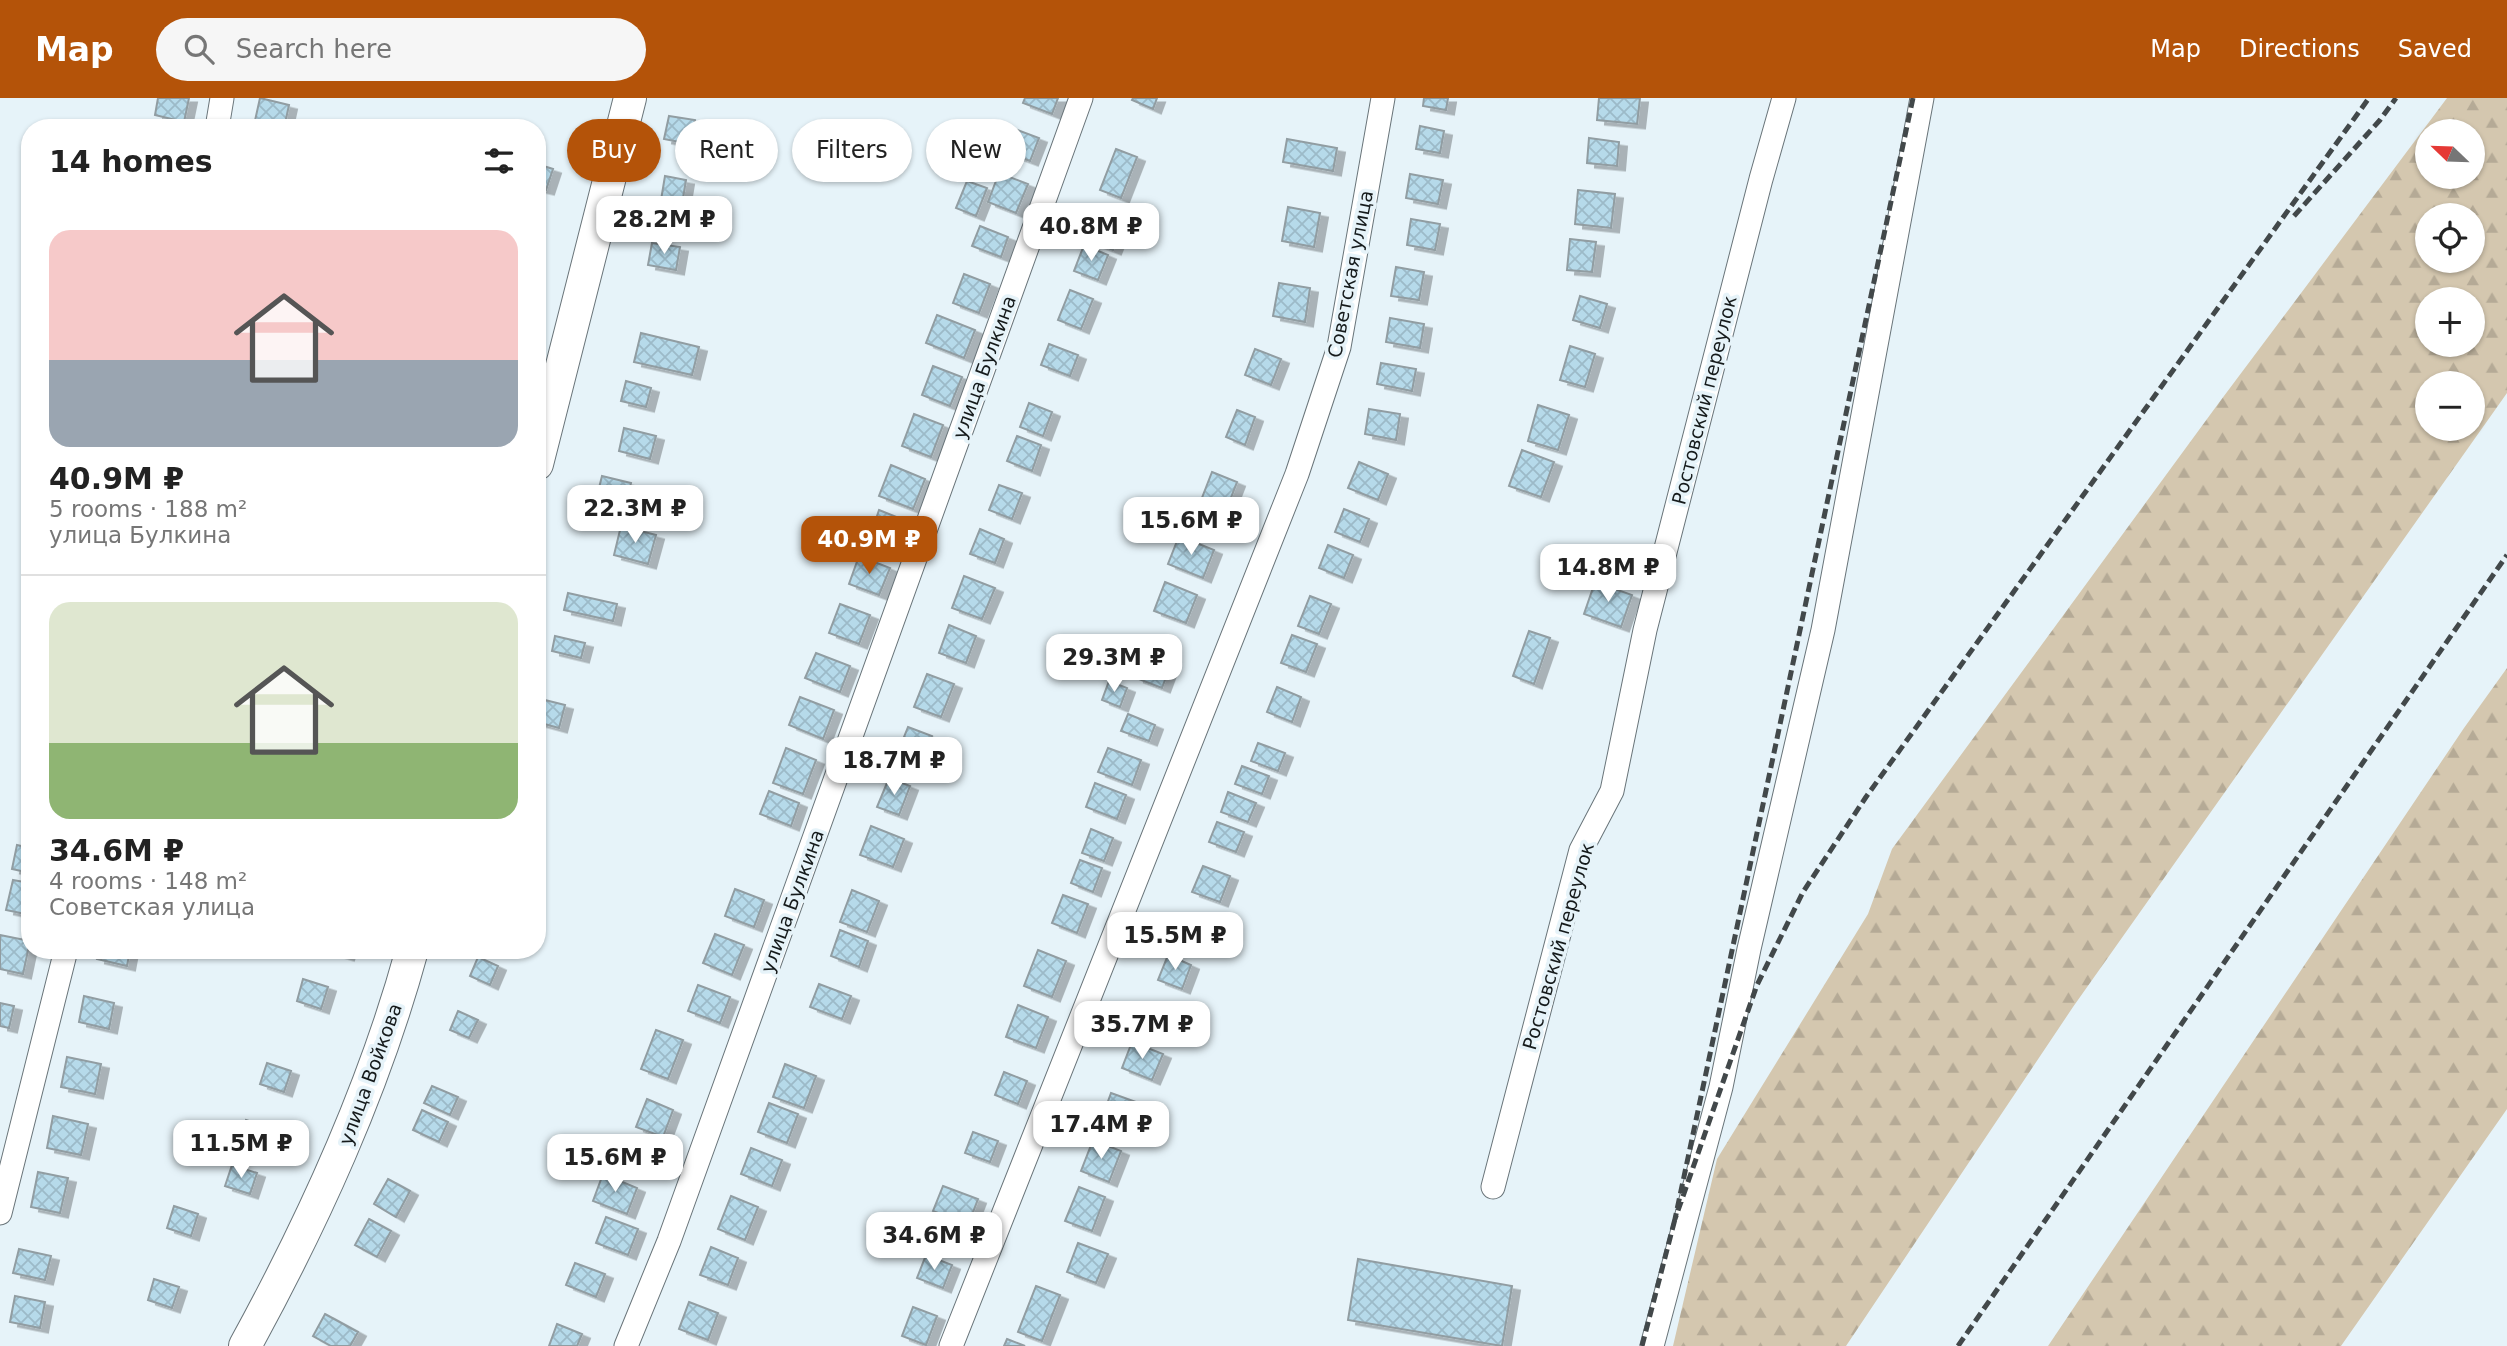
<!DOCTYPE html>
<html lang="en">
<head>
<meta charset="utf-8">
<style>
	:root { --surface:#fff; --page:#f6f6f6; --text:#222; --muted:#767676; --line:#e0e0e0; --accent:#b45309 }
	body { margin:0; font-family:"DejaVu Sans",sans-serif; background:var(--page); color:var(--text); height:100vh; display:flex; flex-direction:column; font-size:26px; white-space:nowrap }
	* { box-sizing:border-box; margin:0 }
	p { font-size:23px; color:var(--muted) }
	.icon { flex:none; width:38px; height:38px; fill:none; stroke:currentColor; stroke-width:2; stroke-linecap:round; stroke-linejoin:round }
	.map { position:relative; flex:1; overflow:hidden }
	.details { position:absolute; left:21px; top:21px; width:525px; height:840px; display:flex; flex-direction:column; background:var(--surface); border-radius:28px; box-shadow:0 2px 5px #0004 }
	.details>* { flex:none }
	.top-card { position:absolute; left:567px; top:21px; width:665px; height:63px; display:flex; gap:14px }
	.needle { width:46px; rotate:293deg }
	.fabs { position:absolute; left:2415px; top:21px; display:grid; gap:14px }
	.fabs a { display:grid; place-items:center; width:70px; height:70px; border-radius:50%; background:var(--surface); box-shadow:0 2px 5px #0004; font-size:35px }
	.price { position:absolute; translate:-50% -60px; padding:0 16px; border-radius:14px; background:#fff; color:#222; font-size:23px; line-height:46px; filter:drop-shadow(0 2px 4px #0008) }
	.price::after { content:''; position:absolute; left:50%; top:42px; width:21px; height:16px; margin-left:-10px; background:inherit; clip-path:polygon(0 0,100% 0,50% 100%) }
	.price.active { background:var(--accent); color:#fff }
	ul { padding:0; list-style:none }
	li { display:grid; align-content:center; gap:14px; height:371px; padding:0 28px }
	li+li { border-top:2px solid var(--line) }
	li span { display:grid; place-items:center; height:217px; border-radius:21px; color:#555 }
	li>.icon { margin-inline-start:auto }
	span .icon { width:126px; height:126px; fill:#fffc; stroke-width:1 }
	li b { font-size:30px }
	h2 { display:flex; justify-content:space-between; align-items:center; height:84px; padding:0 28px; font-size:30px }
	.pill { padding:0 24px; border-radius:32px; background:var(--surface); box-shadow:0 2px 5px #0004; font-size:24px; line-height:63px }
	.pill.active { background:var(--accent); color:#fff }
	header { display:flex; align-items:center; gap:42px; box-sizing:border-box; height:98px; padding:0 35px; background:var(--accent); color:#fff }
	header strong { font-size:33px }
	nav { display:flex; gap:38px; margin-inline-start:auto; font-size:24px }
	.search { width:490px; height:63px; background:var(--page); display:flex; align-items:center; gap:18px; box-sizing:border-box; padding:0 24px; border-radius:38px; color:var(--muted); font-size:26px }
	.map>svg:first-child { display:block }
</style>
</head>
<body>
<header>
<strong>Map</strong>
<div class="search"><svg class="icon" aria-label="search" viewBox="0 0 24 24"><circle cx="10" cy="10" r="6"/><path d="M15 15l6 6"/></svg>Search here</div>
<nav><a>Map</a><a>Directions</a><a>Saved</a></nav>
</header>
<div class="map">
<svg width="2507" height="1248" viewBox="0 0 2507 1248">
	<defs>
		<pattern id="forest-firs" width="22" height="20" patternUnits="userSpaceOnUse" patternTransform="scale(1.75)"><rect width="22" height="20" fill="#d4c7af"/><path d="M5 1l3.5 6h-7zM16 11l3.5 6h-7z" fill="#b5aa96"/></pattern>
		<pattern id="building-cross-hatch" width="8" height="8" patternUnits="userSpaceOnUse" patternTransform="scale(1.75)"><rect width="8" height="8" fill="#b6daea"/><path d="M0 0l8 8M0 8l8-8" fill="none" stroke="#9cbac8"/></pattern>
		<filter id="shadow"><feDropShadow dx="8" dy="4.5" stdDeviation="0" flood-color="#0004"/></filter>
	</defs>
	<rect width="100%" height="100%" fill="#e6f3f9"/>
	<path fill="url(#forest-firs)" fill-rule="evenodd" d="M 2447,0 L 2507,0 L 2507,295 L 2073,909 L 1846,1248 L 1673,1248 L 1717,1061 L 1868,816 L 1892,751 L 2218,306 ZM 2427,33 L 2473,33 L 2473,79 L 2427,79 ZM 2427,117 L 2473,117 L 2473,163 L 2427,163 ZM 2427,201 L 2473,201 L 2473,247 L 2427,247 ZM 2427,285 L 2473,285 L 2473,331 L 2427,331 Z
		M 2507,570 L 2507,1011 L 2341,1248 L 2048,1248 L 2464,630 Z"/>
	<path fill="url(#building-cross-hatch)" stroke="#919da2" stroke-width="2" filter="url(#shadow)" d="M 158,0 L 189,0 L 184,24 L 155,17 Z
		M 260,0 L 289,7 L 284,30 L 254,27 Z
		M 1025,0 L 1058,0 L 1052,16 L 1023,5 Z
		M 1133,0 L 1157,0 L 1153,11 L 1132,2 Z
		M 1424,0 L 1448,0 L 1446,12 L 1423,8 Z
		M 1599,0 L 1640,0 L 1637,26 L 1597,22 Z
		M 669,18 L 695,22 L 690,46 L 664,41 Z
		M 1420,28 L 1444,33 L 1440,55 L 1416,51 Z
		M 1012,30 L 1039,40 L 1030,63 L 1003,53 Z
		M 1589,40 L 1619,44 L 1617,68 L 1587,65 Z
		M 1287,41 L 1337,50 L 1333,73 L 1283,64 Z
		M 1116,51 L 1137,59 L 1121,100 L 1100,92 Z
		M 537,66 L 553,71 L 546,92 L 537,90 Z
		M 999,75 L 1028,86 L 1016,115 L 988,104 Z
		M 1410,76 L 1443,82 L 1438,106 L 1406,100 Z
		M 665,78 L 686,82 L 682,106 L 661,102 Z
		M 967,83 L 987,90 L 976,118 L 956,110 Z
		M 1578,92 L 1615,96 L 1611,130 L 1575,126 Z
		M 656,106 L 683,111 L 678,137 L 651,132 Z
		M 1288,109 L 1320,115 L 1314,149 L 1282,143 Z
		M 1093,113 L 1124,124 L 1113,152 L 1082,140 Z
		M 1411,121 L 1440,126 L 1435,152 L 1407,147 Z
		M 980,128 L 1008,139 L 1001,159 L 972,148 Z
		M 1570,141 L 1596,144 L 1592,174 L 1567,172 Z
		M 652,145 L 680,149 L 676,172 L 648,167 Z
		M 1084,147 L 1108,157 L 1098,182 L 1074,173 Z
		M 1396,169 L 1424,174 L 1419,202 L 1391,198 Z
		M 964,176 L 990,186 L 979,215 L 953,205 Z
		M 1279,185 L 1310,190 L 1305,224 L 1273,218 Z
		M 1070,192 L 1093,201 L 1081,231 L 1058,222 Z
		M 1580,198 L 1607,206 L 1600,230 L 1573,222 Z
		M 937,217 L 975,232 L 964,260 L 926,245 Z
		M 1390,220 L 1424,226 L 1420,250 L 1386,244 Z
		M 641,235 L 699,249 L 692,277 L 634,264 Z
		M 1049,246 L 1078,257 L 1070,278 L 1041,267 Z
		M 1570,248 L 1595,256 L 1585,289 L 1560,282 Z
		M 1255,251 L 1281,261 L 1271,287 L 1245,277 Z
		M 1381,265 L 1416,271 L 1412,293 L 1377,286 Z
		M 933,268 L 962,279 L 950,308 L 922,297 Z
		M 626,283 L 651,290 L 646,309 L 621,303 Z
		M 1029,305 L 1052,314 L 1043,338 L 1020,329 Z
		M 1538,307 L 1569,317 L 1558,352 L 1528,343 Z
		M 1369,311 L 1400,316 L 1396,342 L 1365,336 Z
		M 1237,312 L 1255,319 L 1245,347 L 1226,339 Z
		M 914,316 L 943,327 L 931,359 L 902,348 Z
		M 624,330 L 656,338 L 650,361 L 619,353 Z
		M 1017,338 L 1041,347 L 1032,373 L 1007,363 Z
		M 1522,352 L 1554,364 L 1541,399 L 1509,388 Z
		M 1359,364 L 1388,376 L 1378,402 L 1348,390 Z
		M 891,367 L 925,381 L 913,411 L 879,398 Z
		M 1212,374 L 1237,384 L 1225,415 L 1200,405 Z
		M 602,378 L 631,385 L 623,417 L 594,410 Z
		M 999,387 L 1022,395 L 1012,421 L 989,412 Z
		M 1344,411 L 1369,421 L 1360,444 L 1335,434 Z
		M 879,412 L 909,424 L 899,450 L 870,439 Z
		M 621,428 L 656,437 L 648,466 L 614,457 Z
		M 980,431 L 1004,441 L 995,465 L 970,456 Z
		M 1179,438 L 1214,452 L 1203,480 L 1168,466 Z
		M 1328,447 L 1353,457 L 1344,480 L 1319,470 Z
		M 1612,453 L 1639,463 L 1631,486 L 1604,476 Z
		M 859,458 L 890,470 L 879,497 L 849,486 Z
		M 964,478 L 995,490 L 982,521 L 952,510 Z
		M 1165,484 L 1197,497 L 1186,525 L 1154,513 Z
		M 1595,484 L 1632,497 L 1621,529 L 1584,516 Z
		M 568,495 L 617,506 L 613,523 L 564,512 Z
		M 1310,498 L 1331,506 L 1319,536 L 1298,528 Z
		M 840,506 L 870,517 L 859,546 L 829,535 Z
		M 949,527 L 976,538 L 966,565 L 939,555 Z
		M 1529,533 L 1550,540 L 1534,586 L 1513,578 Z
		M 1292,537 L 1317,546 L 1306,574 L 1281,565 Z
		M 555,538 L 585,545 L 581,560 L 552,553 Z
		M 1148,551 L 1173,560 L 1162,590 L 1136,580 Z
		M 816,555 L 850,568 L 840,594 L 805,580 Z
		M 927,576 L 954,586 L 941,619 L 914,609 Z
		M 1109,583 L 1127,590 L 1120,609 L 1102,602 Z
		M 1277,589 L 1301,599 L 1292,624 L 1267,614 Z
		M 800,599 L 834,612 L 823,641 L 789,627 Z
		M 537,600 L 565,607 L 559,630 L 537,624 Z
		M 1128,616 L 1155,627 L 1149,643 L 1121,633 Z
		M 908,629 L 932,638 L 920,669 L 896,659 Z
		M 1258,645 L 1285,655 L 1278,673 L 1251,663 Z
		M 786,650 L 816,662 L 803,696 L 773,685 Z
		M 1108,650 L 1141,662 L 1132,687 L 1098,674 Z
		M 1242,668 L 1269,678 L 1262,696 L 1235,686 Z
		M 889,680 L 910,688 L 899,717 L 877,709 Z
		M 1095,685 L 1126,697 L 1117,721 L 1086,709 Z
		M 769,693 L 799,705 L 791,728 L 760,716 Z
		M 1228,694 L 1256,705 L 1248,724 L 1221,714 Z
		M 1217,724 L 1244,734 L 1236,754 L 1209,744 Z
		M 871,728 L 904,741 L 893,769 L 860,757 Z
		M 1091,731 L 1113,740 L 1104,763 L 1082,755 Z
		M 17,747 L 30,750 L 30,775 L 12,771 Z
		M 1080,762 L 1102,770 L 1093,794 L 1071,785 Z
		M 1203,768 L 1230,778 L 1220,804 L 1192,794 Z
		M 13,782 L 30,785 L 30,817 L 6,812 Z
		M 735,791 L 764,802 L 754,829 L 725,818 Z
		M 852,792 L 879,803 L 867,834 L 840,824 Z
		M 1063,797 L 1088,806 L 1077,835 L 1052,825 Z
		M 1184,816 L 1210,825 L 1200,852 L 1175,842 Z
		M 840,832 L 868,843 L 859,869 L 831,858 Z
		M 715,836 L 744,847 L 732,877 L 703,865 Z
		M 0,837 L 30,843 L 23,876 L 0,871 Z
		M 99,852 L 130,852 L 127,868 L 97,861 Z
		M 327,852 L 348,852 L 346,858 Z
		M 1038,852 L 1066,863 L 1052,899 L 1024,888 Z
		M 1168,857 L 1191,867 L 1182,891 L 1158,882 Z
		M 478,859 L 498,868 L 490,887 L 470,878 Z
		M 303,881 L 328,889 L 321,911 L 297,903 Z
		M 819,886 L 851,898 L 842,921 L 810,909 Z
		M 698,887 L 730,899 L 720,925 L 688,913 Z
		M 84,898 L 114,905 L 109,931 L 79,924 Z
		M 0,905 L 14,908 L 9,930 L 0,928 Z
		M 1148,906 L 1173,915 L 1164,939 L 1139,929 Z
		M 1018,907 L 1048,919 L 1036,950 L 1006,939 Z
		M 458,913 L 478,922 L 469,940 L 450,932 Z
		M 656,932 L 683,942 L 668,981 L 641,971 Z
		M 1132,944 L 1163,956 L 1152,982 L 1122,970 Z
		M 67,959 L 101,966 L 95,996 L 61,989 Z
		M 267,965 L 291,973 L 284,994 L 260,986 Z
		M 785,966 L 816,978 L 804,1010 L 773,999 Z
		M 1004,974 L 1027,983 L 1018,1006 L 995,997 Z
		M 432,988 L 458,999 L 450,1017 L 424,1005 Z
		M 1111,995 L 1139,1005 L 1130,1031 L 1102,1020 Z
		M 647,1001 L 673,1012 L 663,1039 L 636,1029 Z
		M 769,1005 L 798,1016 L 787,1045 L 758,1034 Z
		M 422,1012 L 448,1024 L 439,1044 L 413,1032 Z
		M 53,1018 L 88,1026 L 81,1057 L 47,1050 Z
		M 246,1022 L 270,1030 L 264,1052 L 239,1044 Z
		M 973,1034 L 998,1043 L 990,1064 L 965,1055 Z
		M 1093,1042 L 1121,1053 L 1109,1084 L 1081,1073 Z
		M 751,1050 L 782,1062 L 772,1088 L 741,1076 Z
		M 232,1067 L 257,1075 L 250,1096 L 225,1088 Z
		M 38,1074 L 68,1080 L 60,1115 L 31,1109 Z
		M 603,1076 L 637,1090 L 627,1116 L 593,1103 Z
		M 388,1081 L 410,1093 L 396,1119 L 374,1106 Z
		M 943,1088 L 978,1101 L 968,1127 L 933,1113 Z
		M 1079,1089 L 1105,1099 L 1092,1133 L 1065,1123 Z
		M 731,1098 L 758,1109 L 745,1142 L 718,1131 Z
		M 174,1108 L 198,1116 L 191,1138 L 167,1130 Z
		M 606,1119 L 638,1131 L 628,1157 L 596,1145 Z
		M 369,1121 L 391,1133 L 377,1159 L 355,1147 Z
		M 1078,1145 L 1108,1156 L 1096,1185 L 1067,1174 Z
		M 711,1149 L 738,1160 L 728,1187 L 700,1177 Z
		M 19,1151 L 51,1158 L 45,1182 L 13,1175 Z
		M 926,1157 L 952,1167 L 943,1190 L 917,1180 Z
		M 1358,1161 L 1512,1188 L 1502,1248 L 1348,1222 Z
		M 575,1165 L 605,1176 L 596,1199 L 566,1187 Z
		M 154,1181 L 179,1189 L 172,1210 L 148,1202 Z
		M 1036,1188 L 1060,1197 L 1042,1243 L 1018,1234 Z
		M 15,1198 L 45,1204 L 40,1230 L 10,1224 Z
		M 689,1204 L 718,1215 L 708,1242 L 679,1231 Z
		M 913,1209 L 937,1218 L 926,1247 L 902,1238 Z
		M 325,1216 L 358,1234 L 350,1248 L 331,1248 L 313,1238 Z
		M 557,1226 L 582,1236 L 577,1248 L 549,1248 Z
		M 1007,1241 L 1025,1248 L 1004,1248 Z"/>
	<g fill="none" stroke-linecap="round" stroke-linejoin="round">
		<defs>
			<path id="minor" d="M 217,30 L 222,0
				M 1493,1089 L 1581,752 L 1612,693 L 1645,532 L 1761,81 L 1784,0
				M 0,1115 L 66,852
				M 626,1248 L 669,1143 L 1081,0
				M 951,1248 L 1297,376 L 1339,249 L 1383,0
				M 1652,1248 L 1721,989 L 1749,851 L 1823,532 L 1922,0"/>
			<path id="secondary" d="M 537,366 L 630,0
				M 245,1248 C 314,1122 374,991 412,852"/>
		</defs>
		<use href="#minor" stroke="#697479" stroke-width="25"/>
		<use href="#secondary" stroke="#697479" stroke-width="34"/>
		<use href="#minor" stroke="#fff" stroke-width="23"/>
		<use href="#secondary" stroke="#fff" stroke-width="32"/>
		<path stroke="#42484a" stroke-width="5" stroke-dasharray="10 5" stroke-linecap="butt" d="M 1913,0 L 1675,1121 L 1757,887 L 1803,794 L 1866,699 L 2369,0
			M 2294,118 L 2380,22 L 2396,0
			M 1642,1248 L 1675,1121
			M 1958,1248 L 2507,457"/>
	</g>
	<g text-anchor="middle" dominant-baseline="central" stroke-width="7" stroke-linejoin="round" paint-order="stroke">
		<g font-size="19" fill="#151a1b" stroke="#e6f3f9">
			<text transform="translate(1350 176) rotate(-79)">Советская улица</text>
			<text transform="translate(984 269) rotate(-70)">улица Булкина</text>
			<text transform="translate(1704 302) rotate(-76)">Ростовский переулок</text>
			<text transform="translate(792 803) rotate(-70)">улица Булкина</text>
			<text transform="translate(1558 848) rotate(-74)">Ростовский переулок</text>
			<text transform="translate(370 976) rotate(-70)">улица Войкова</text>
		</g>
	</g>
</svg>
<div class="fabs">
<a><svg class="needle" viewBox="-14 -14 28 28"><path d="M0-13l5 13h-10z" fill="#e53935"/><path d="M0 13l5-13h-10z" fill="#767676"/></svg></a>
<a><svg class="icon" aria-label="locate" viewBox="0 0 24 24"><circle cx="12" cy="12" r="6"/><path d="M12 2v4M12 18v4M2 12h4M18 12h4"/></svg></a>
<a>+</a>
<a>−</a>
</div>
<b class="price" style="left:664px;top:158px">28.2M ₽</b>
<b class="price" style="left:1091px;top:165px">40.8M ₽</b>
<b class="price" style="left:635px;top:447px">22.3M ₽</b>
<b class="price" style="left:1191px;top:459px">15.6M ₽</b>
<b class="price active" style="left:869px;top:478px">40.9M ₽</b>
<b class="price" style="left:1608px;top:506px">14.8M ₽</b>
<b class="price" style="left:1114px;top:596px">29.3M ₽</b>
<b class="price" style="left:894px;top:699px">18.7M ₽</b>
<b class="price" style="left:1175px;top:874px">15.5M ₽</b>
<b class="price" style="left:1142px;top:963px">35.7M ₽</b>
<b class="price" style="left:1101px;top:1063px">17.4M ₽</b>
<b class="price" style="left:241px;top:1082px">11.5M ₽</b>
<b class="price" style="left:615px;top:1096px">15.6M ₽</b>
<b class="price" style="left:934px;top:1174px">34.6M ₽</b>
<div class="top-card">
<a class="pill active">Buy</a>
<a class="pill">Rent</a>
<a class="pill">Filters</a>
<a class="pill">New</a>
</div>
<section class="details">
<h2>14 homes<svg class="icon" aria-label="filters" viewBox="0 0 24 24"><path d="M4 7h16M4 17h16"/><circle cx="9" cy="7" r="2"/><circle cx="15" cy="17" r="2"/></svg></h2>
<ul>
<li><span style="background:linear-gradient(#f6c9c9 60%,#9aa5b1 0)"><svg class="icon" aria-label="home" viewBox="0 0 24 24"><path d="M3 11l9-7 9 7M6 9v11h12V9"/></svg></span><div><b>40.9M ₽</b><p>5 rooms · 188 m²</p><p>улица Булкина</p></div></li>
<li><span style="background:linear-gradient(#dfe7d0 65%,#8fb573 0)"><svg class="icon" aria-label="home" viewBox="0 0 24 24"><path d="M3 11l9-7 9 7M6 9v11h12V9"/></svg></span><div><b>34.6M ₽</b><p>4 rooms · 148 m²</p><p>Советская улица</p></div></li>
</ul>
</section>
</div>
</body>
</html>
